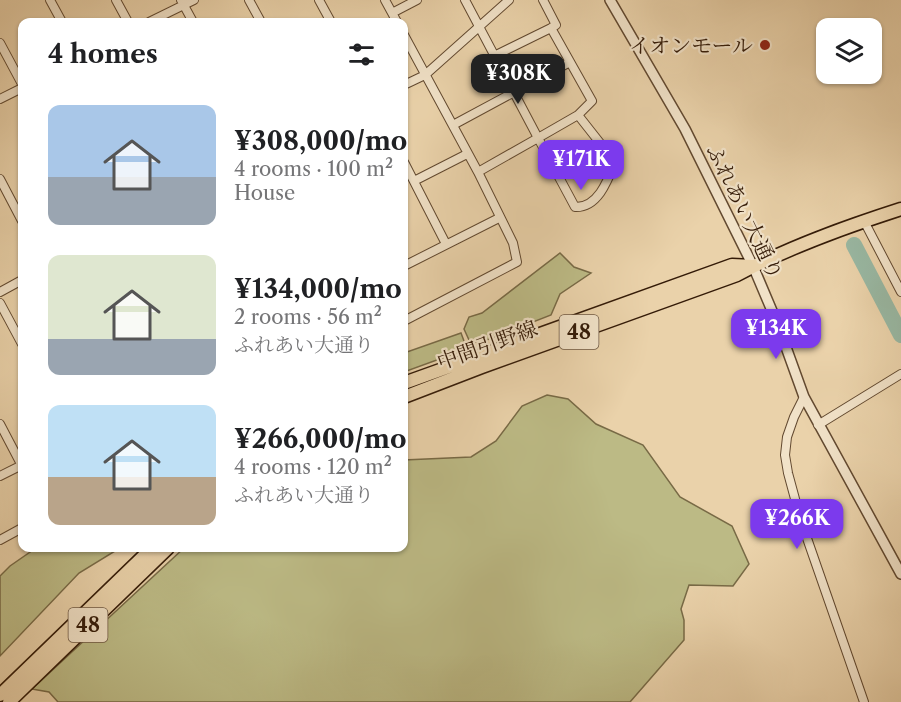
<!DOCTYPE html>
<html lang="en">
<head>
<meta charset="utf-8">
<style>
	:root { --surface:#fff; --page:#f2f2f2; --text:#202124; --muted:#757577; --accent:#7c3aed }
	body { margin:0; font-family:"Libre Caslon Text","Noto Serif JP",serif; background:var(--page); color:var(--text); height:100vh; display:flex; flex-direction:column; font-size:22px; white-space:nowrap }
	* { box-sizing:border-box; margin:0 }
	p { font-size:20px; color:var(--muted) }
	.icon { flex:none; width:33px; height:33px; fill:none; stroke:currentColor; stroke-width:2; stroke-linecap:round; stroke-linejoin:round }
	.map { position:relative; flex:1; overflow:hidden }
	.details { position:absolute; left:18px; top:18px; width:390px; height:534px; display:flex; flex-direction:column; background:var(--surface); border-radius:12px; box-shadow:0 2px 4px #0004 }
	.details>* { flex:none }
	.buttons { position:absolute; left:816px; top:18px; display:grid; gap:12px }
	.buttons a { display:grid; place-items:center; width:66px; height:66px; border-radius:12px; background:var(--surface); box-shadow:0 2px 4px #0004; font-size:30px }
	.price { position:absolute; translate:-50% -51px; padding:0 14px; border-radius:12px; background:var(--accent); color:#fff; font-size:20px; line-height:39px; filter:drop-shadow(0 2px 3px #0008) }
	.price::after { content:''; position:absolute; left:50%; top:36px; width:18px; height:14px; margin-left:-9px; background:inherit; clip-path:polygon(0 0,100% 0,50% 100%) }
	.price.selected { background:#222; color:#fff }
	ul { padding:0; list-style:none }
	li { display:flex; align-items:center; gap:18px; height:150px; padding:0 30px }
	li span { display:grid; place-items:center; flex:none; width:168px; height:120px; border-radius:12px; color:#555 }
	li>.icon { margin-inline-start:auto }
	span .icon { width:72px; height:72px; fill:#fffc; stroke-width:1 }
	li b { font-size:26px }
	h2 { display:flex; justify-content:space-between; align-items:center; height:72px; padding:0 30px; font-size:26px }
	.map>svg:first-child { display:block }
</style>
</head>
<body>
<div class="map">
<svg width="901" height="702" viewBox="0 0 901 702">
	<rect width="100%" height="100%" fill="#ead2aa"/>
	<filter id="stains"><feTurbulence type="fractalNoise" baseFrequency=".00333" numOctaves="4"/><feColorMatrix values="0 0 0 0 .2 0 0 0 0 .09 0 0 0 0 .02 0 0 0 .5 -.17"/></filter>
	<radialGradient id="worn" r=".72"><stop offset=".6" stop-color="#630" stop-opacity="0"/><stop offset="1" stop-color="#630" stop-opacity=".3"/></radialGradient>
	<path fill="#bcba85" stroke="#786a46" stroke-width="1.5" d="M 560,253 L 574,267 L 591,273 L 560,294 L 551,315 L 479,343 L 469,340 L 464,329 L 469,317 L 482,313 Z
		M 461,333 L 467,349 L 404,372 L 404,353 Z
		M 547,395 L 568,399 L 596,424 L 643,445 L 680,497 L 732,526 L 749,564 L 733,586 L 689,585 L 681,609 L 684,620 L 684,640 L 630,702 L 58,702 L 49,692 L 32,689 L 184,548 L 404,548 L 404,460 L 471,457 L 496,441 L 522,406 Z
		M 36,548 L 120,548 L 79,573 L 0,656 L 0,576 L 10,566 Z"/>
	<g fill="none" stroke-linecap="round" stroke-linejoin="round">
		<path stroke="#99b8a3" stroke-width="16" d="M 854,245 L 901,335"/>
		<defs>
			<path id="minor" d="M 50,0 L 62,22
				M 116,0 L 128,22
				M 181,0 L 193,22
				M 249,0 L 261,22
				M 319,0 L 331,22
				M 385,0 L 397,22
				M 465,0 L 538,138 L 478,172
				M 543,0 L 556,25 L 551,28 L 592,101 L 578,115 L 538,138 L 575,207 C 598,208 608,180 615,162 L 578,115
				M 392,13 L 417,0
				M 149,22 L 194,0
				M 404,35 L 478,172 L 513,243 L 517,262 L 404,321
				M 0,43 L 22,84
				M 494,56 L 551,28
				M 404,85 L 425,75 L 509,0
				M 0,99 L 22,88
				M 453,125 L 570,62
				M 404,162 L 446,244
				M 0,179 L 22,221
				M 414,181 L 467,154
				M 864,221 L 901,292
				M 404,266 L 499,218
				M 0,292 L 22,280
				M 0,303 L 22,344
				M 804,397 L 794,417 L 787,437 L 785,455 L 788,473 L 801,521 L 864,702
				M 0,424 L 22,466
				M 818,425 L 901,374
				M 0,476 L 22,465
				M 0,540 L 22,528"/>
			<path id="tertiary" d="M 610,0 L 685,129 L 753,266 L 778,325 L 804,397 L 901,574"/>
			<path id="primary" d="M 404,383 L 732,265 L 753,266
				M 404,397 L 482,367 L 737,275 C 789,247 845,227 901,209
				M 0,695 L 152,548
				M 9,702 L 168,548"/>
		</defs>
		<use href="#minor" stroke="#624930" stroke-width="10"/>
		<use href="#tertiary" stroke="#624930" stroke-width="12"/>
		<use href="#primary" stroke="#341b08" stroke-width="15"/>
		<use href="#minor" stroke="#f1e2c8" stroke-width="8"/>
		<use href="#tertiary" stroke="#f1e2c8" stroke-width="9"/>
		<use href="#primary" stroke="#ead2aa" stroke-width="12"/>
	</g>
	<circle fill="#8f2418" stroke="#f1e2c8" stroke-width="2" cx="765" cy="45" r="6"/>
	<g text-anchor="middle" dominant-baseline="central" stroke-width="4.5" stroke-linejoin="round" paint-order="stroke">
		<g fill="#f1e2c8" stroke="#6d5742" stroke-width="1.5">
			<rect x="559.5" y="315" width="39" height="34" rx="4.5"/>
			<rect x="68.5" y="608" width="39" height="34" rx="4.5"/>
		</g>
		<g font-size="20" font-weight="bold" fill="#341b08">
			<text x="579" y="332">48</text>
			<text x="88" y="625">48</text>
		</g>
		<g font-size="21" fill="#341b08" stroke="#f1e2c8" text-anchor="end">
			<text x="753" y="45">イオンモール</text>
		</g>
		<g font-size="21" fill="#341b08" stroke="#f1e2c8">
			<text transform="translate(745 212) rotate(64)">ふれあい大通り</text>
			<text transform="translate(487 345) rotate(-20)">中間引野線</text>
		</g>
	</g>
	<rect width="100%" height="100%" filter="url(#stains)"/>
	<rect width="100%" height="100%" fill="url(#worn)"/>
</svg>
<div class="buttons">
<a><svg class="icon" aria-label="layers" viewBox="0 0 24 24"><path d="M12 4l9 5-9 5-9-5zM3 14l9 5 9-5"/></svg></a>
</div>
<b class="price selected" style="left:518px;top:105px">¥308K</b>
<b class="price" style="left:581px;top:191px">¥171K</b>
<b class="price" style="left:776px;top:360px">¥134K</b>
<b class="price" style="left:797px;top:550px">¥266K</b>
<section class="details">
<h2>4 homes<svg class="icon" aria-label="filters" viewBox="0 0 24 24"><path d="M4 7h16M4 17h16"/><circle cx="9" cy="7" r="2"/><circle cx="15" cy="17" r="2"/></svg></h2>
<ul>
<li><span style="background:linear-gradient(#a9c7e8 60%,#9aa5b1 0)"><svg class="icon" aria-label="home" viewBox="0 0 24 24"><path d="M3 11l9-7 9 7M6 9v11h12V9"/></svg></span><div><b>¥308,000/mo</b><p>4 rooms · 100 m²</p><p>House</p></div></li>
<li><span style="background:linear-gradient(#dfe7d0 70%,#9aa5b1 0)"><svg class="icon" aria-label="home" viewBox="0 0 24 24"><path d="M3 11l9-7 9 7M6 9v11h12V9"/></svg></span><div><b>¥134,000/mo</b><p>2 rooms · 56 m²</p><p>ふれあい大通り</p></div></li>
<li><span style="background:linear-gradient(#bfe0f5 60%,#b9a48a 0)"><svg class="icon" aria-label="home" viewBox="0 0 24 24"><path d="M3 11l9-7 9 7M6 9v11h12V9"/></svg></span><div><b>¥266,000/mo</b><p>4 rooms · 120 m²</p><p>ふれあい大通り</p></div></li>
</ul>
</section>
</div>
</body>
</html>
